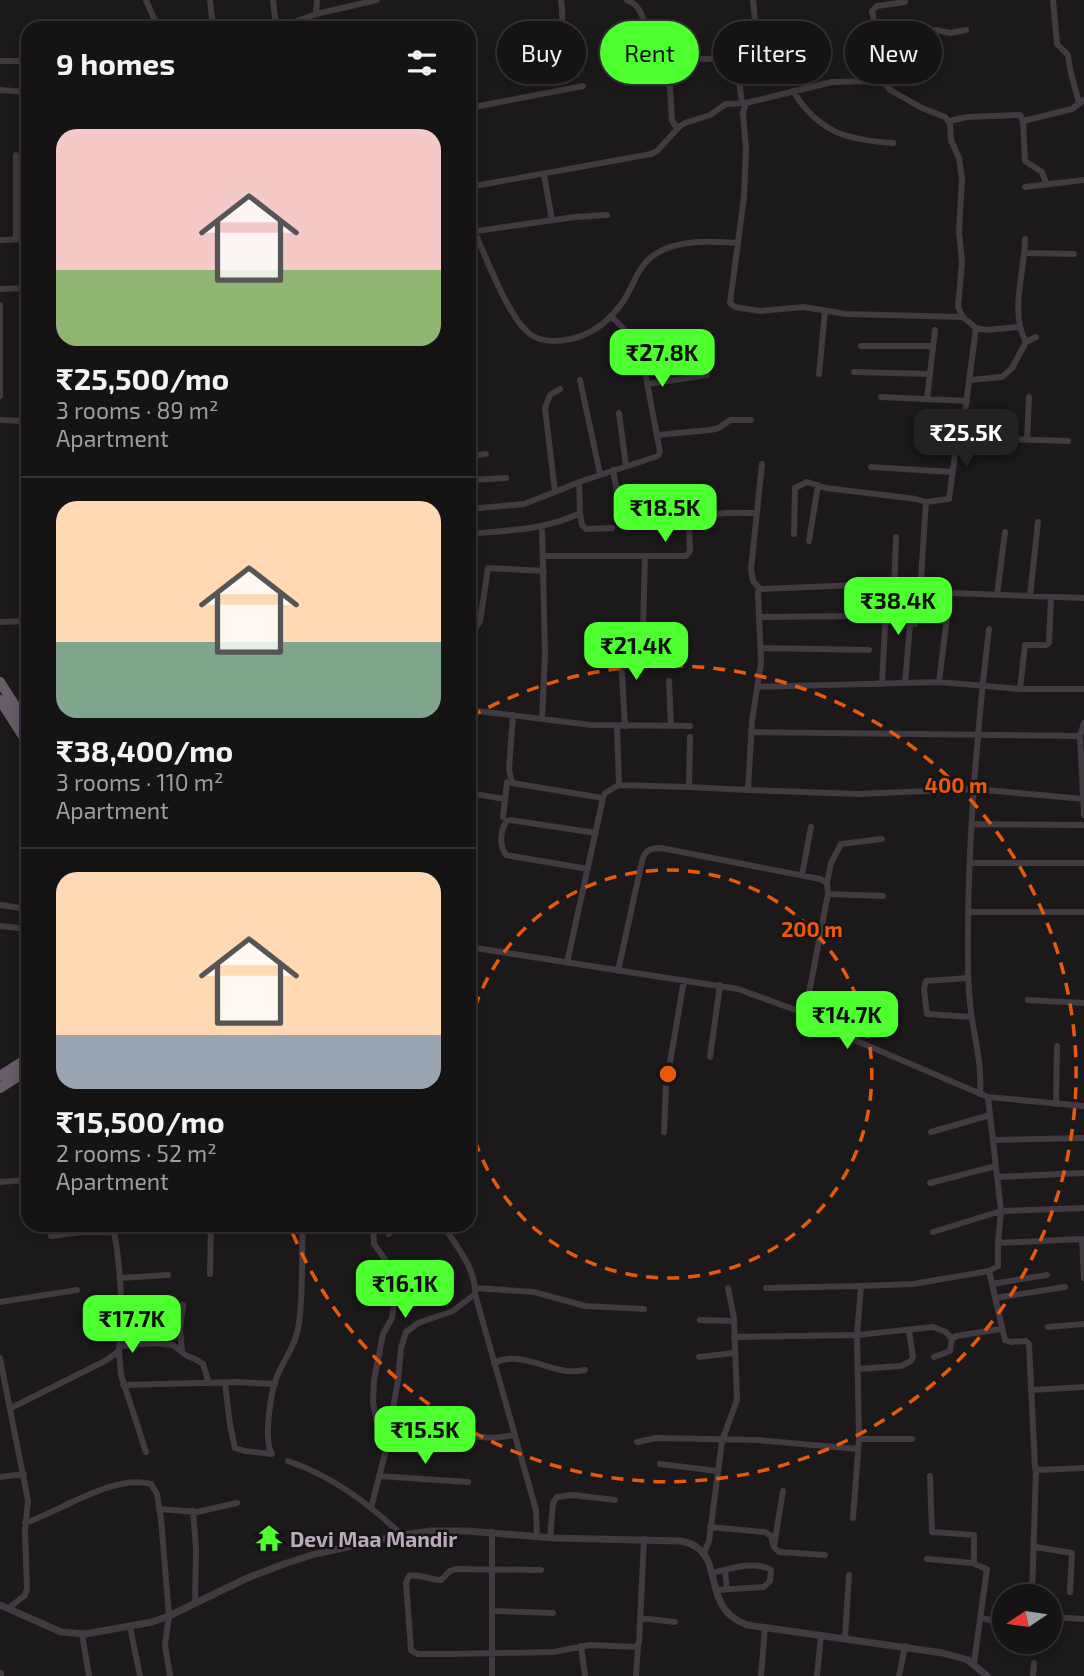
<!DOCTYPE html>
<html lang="en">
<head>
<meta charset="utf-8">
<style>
	:root { --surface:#151314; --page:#1e1c1d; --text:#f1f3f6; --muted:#9d9ea0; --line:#343234; --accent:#4dff2e }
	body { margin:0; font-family:"Exo 2",sans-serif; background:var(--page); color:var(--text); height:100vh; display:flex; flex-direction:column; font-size:26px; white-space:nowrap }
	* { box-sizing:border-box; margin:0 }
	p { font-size:23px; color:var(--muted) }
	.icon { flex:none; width:38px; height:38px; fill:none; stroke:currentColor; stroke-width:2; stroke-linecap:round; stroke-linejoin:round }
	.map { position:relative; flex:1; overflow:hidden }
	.side { position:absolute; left:21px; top:21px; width:455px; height:1211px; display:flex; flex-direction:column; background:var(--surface); border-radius:21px; box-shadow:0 4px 18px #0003,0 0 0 2px var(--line) }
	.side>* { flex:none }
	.top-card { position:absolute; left:497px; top:21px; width:481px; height:63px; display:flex; gap:14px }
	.needle { width:46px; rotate:257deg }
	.buttons { position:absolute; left:992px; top:1584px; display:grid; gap:14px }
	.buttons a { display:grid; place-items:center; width:70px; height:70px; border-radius:50%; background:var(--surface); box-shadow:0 4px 18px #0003,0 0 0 2px var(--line); font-size:35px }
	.price { position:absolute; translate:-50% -60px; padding:0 16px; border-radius:14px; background:var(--accent); color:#111; font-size:23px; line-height:46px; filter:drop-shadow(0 2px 4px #0008) }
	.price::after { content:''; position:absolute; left:50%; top:42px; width:21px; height:16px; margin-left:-10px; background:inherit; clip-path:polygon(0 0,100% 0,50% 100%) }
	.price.current { background:#222; color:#fff }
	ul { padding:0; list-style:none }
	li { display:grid; align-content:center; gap:14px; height:371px; padding:0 35px }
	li+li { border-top:2px solid var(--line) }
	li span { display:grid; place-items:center; height:217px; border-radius:21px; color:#555 }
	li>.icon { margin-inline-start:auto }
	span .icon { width:126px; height:126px; fill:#fffc; stroke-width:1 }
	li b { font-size:30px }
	h2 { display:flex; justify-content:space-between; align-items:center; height:84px; padding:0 35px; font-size:30px }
	.pill { padding:0 24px; border-radius:32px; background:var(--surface); box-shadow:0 4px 18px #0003,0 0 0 2px var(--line); font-size:24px; line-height:63px }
	.pill.current { background:var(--accent); color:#111 }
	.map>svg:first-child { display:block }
</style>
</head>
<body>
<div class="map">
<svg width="1084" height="1676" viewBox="0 0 1084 1676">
	<rect width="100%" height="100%" fill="#1c191b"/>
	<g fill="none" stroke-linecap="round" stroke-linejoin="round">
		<path stroke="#413a41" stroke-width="6" d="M 146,0 L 158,28
			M 210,0 L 213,28
			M 273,0 L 276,27
			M 627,0 C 641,5 643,19 648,33 L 664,38 L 667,43 L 672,120 L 677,129
			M 1053,0 L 1057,44 L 1068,55 C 1069,72 1076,88 1079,104
			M 905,2 L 877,6 L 872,11 L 884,71 L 882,78 L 873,81 L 832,82 L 746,103 L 743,113 L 746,150 L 744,197 L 730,303 L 735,307 L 760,311 L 804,307 L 846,314 L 963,317
			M 316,14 L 317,0
			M 268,28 L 286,25 L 316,14 L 377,0
			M 877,37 L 936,30 L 950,33 L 966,30
			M 511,52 C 555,57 567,43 561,0
			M 668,59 L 715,59
			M 0,61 L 28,61
			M 882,78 L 890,90 L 922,108 L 945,117 L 950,124 L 951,140 L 959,158 L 962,179 L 959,232 L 962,262 L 958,307 L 963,317 L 976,328 L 986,330 L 1019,327
			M 0,90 L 28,92
			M 793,91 C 819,133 847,140 893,143
			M 742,103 L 737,66 L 739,63 L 756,59 L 758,53 L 753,0
			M 469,108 L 583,86
			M 949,121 L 967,117 L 1020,115 L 1023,121 L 1025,161 L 1042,172 L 1046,183
			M 1023,121 L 1072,109 L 1084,100
			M 544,175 L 552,220
			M 469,187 L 651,154 L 657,151 L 680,126 L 685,123 L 710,115 L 726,104 L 746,103
			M 1025,187 L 1084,180
			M 474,231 C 487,258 507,316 530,334 C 542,343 557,342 571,339 C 592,334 605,324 619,307 C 633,291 635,268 654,255 C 677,239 711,241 737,243
			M 469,232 L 575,217 L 607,215
			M 16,239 L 16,155
			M 1025,239 C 1025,272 1009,312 1026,342
			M 0,240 L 28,239
			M 1025,253 L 1074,254
			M 0,289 L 28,288
			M 0,305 L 0,396
			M 861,346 L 933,346
			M 854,372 L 930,374
			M 819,374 L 825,311
			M 580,380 L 600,474
			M 970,380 L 1002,377 L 1012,368 L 1026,342 L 1036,337
			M 648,384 L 707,375
			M 881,397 L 967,401
			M 927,399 L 935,330
			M 619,413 L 626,466
			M 0,420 L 22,421 L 28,419
			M 657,435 L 710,430 L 719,428 L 730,420 L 751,420
			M 1027,440 L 1029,397
			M 957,447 L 987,449 L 1002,440 L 1010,439 L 1068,441
			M 469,456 L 486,454
			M 871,467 L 952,472
			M 613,470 L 621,514
			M 469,480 L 506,478
			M 555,492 L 579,482
			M 469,509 L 524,504 L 555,492 L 545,408 L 550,395 L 560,389
			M 469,513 L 473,545 L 469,549
			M 580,513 L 582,525 L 586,529 L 612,528
			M 472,534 C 509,530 546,530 580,513 L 579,482 L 658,456 L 660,452 L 641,350 L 637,342 L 611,316
			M 794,534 L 795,488 L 807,482 L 826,488 L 916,499 L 926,502
			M 809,541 L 818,485
			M 544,556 L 686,556 L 690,551 L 689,525 C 707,510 735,513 757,513
			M 760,589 L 753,581 L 751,569 L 762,464
			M 894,590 L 896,537
			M 950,593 L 920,593 L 926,502 L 949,499 L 955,455 L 963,427 L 976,328
			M 997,595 L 1005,532
			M 1030,596 L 1038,522
			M 1084,598 L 950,593 L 939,682 L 1020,689 L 1084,689
			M 759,617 L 855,616
			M 0,622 L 28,621
			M 643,628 L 645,557
			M 469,629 L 476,627 L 480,621 L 488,568 L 544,571
			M 620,640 L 625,726
			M 761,648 L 869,650
			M 669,681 L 671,726
			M 905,683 L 910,624
			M 882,684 L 887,589
			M 757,687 L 939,682
			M 1020,689 L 1025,645 L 1046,645 L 1049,643 L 1051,597
			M 469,710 L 591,725 L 690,726
			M 513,715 L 509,769 L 512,783 L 603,798
			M 542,719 L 545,654 L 542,527
			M 1084,723 L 1080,736 L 1084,815
			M 617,726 L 619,785 L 689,787
			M 751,732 L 1080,736
			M 690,737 L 689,787 L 748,790 L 752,721 L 761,663 L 758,592 L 760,589 L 856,585 L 920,593 L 915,624
			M 748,790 L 858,794 L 973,789 L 1084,799
			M 469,793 L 505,799
			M 503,817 L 507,782
			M 972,824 L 1084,825
			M 971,863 L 1084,863
			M 588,869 L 506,855 C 499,845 500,830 507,821 L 510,820 L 596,833
			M 802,875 L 811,827
			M 827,883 L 831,863 L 841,844 L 882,839
			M 828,894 L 883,896
			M 0,905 L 28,909
			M 968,912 L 1084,912
			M 0,926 L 28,929
			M 469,947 L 738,989 L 801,1012 L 852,1039 L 988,1097 L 1001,1211 L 998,1243 L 1082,1239 L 1084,1278
			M 567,963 L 603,798 L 605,793 L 619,785
			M 618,971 L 642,861 C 644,851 650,848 661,848 L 820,879 L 827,883 L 828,894 L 809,993 L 801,1012
			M 968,978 L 926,981 L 924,989 L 927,1014 L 972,1017
			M 1028,1000 L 1084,1003
			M 710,1057 L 720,985
			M 980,1094 C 982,1068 976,1044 972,1019 C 969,1000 968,980 968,960 C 967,850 976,739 989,629
			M 988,1097 L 1084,1106
			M 1056,1104 L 1057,1046
			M 664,1132 L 666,1086 L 684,980
			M 931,1132 L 990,1115
			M 993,1140 L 1084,1138
			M 997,1177 L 1084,1173
			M 0,1182 L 28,1180
			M 930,1183 L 996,1166
			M 265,1225 L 303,1229
			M 373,1225 L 374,1244 L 391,1268 L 394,1305 L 392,1318 L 383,1334 L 374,1380 L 373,1403 L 377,1423 L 390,1426
			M 443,1225 C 456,1246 476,1268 475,1294 L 536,1510 L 537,1536
			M 933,1232 L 1001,1211 L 1084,1208
			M 389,1234 L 390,1225
			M 51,1236 L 81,1232 L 114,1232
			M 989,1271 L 1005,1340 L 1011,1342 L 1026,1341 L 1029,1344 L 1035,1468 L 1039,1470 L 1084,1468
			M 210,1274 L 211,1225
			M 120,1278 L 168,1275
			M 992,1284 L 1047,1275
			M 475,1288 L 534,1292 L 585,1306 L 644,1309
			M 766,1288 L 861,1286
			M 995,1298 L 1065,1287
			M 0,1302 L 77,1290
			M 700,1320 L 734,1321
			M 1048,1327 L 1084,1324
			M 734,1337 L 857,1335 L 933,1327 L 946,1332 L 952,1339
			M 120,1346 L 155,1343 L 173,1345 L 187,1356 L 195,1359 L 203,1364 L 209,1383
			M 119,1351 L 121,1375 L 146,1452
			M 182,1351 L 180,1328 L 183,1305
			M 699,1357 L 734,1353
			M 934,1357 L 950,1351 L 952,1339 L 956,1336 L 1001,1329
			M 0,1358 L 28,1501 L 25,1531 L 27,1589 L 25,1595 L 9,1608
			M 494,1363 C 523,1348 554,1378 585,1370
			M 858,1369 L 901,1366 L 911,1361 L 913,1357 L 909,1331
			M 225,1383 L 230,1425 L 235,1448 L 245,1451 L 272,1454 C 263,1440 271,1389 278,1374 C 285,1358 295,1346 298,1329 C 304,1296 301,1259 303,1225
			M 123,1385 L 237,1382 L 275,1384
			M 1031,1390 L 1084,1387
			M 11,1408 L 105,1361 L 119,1351 C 123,1309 121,1267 113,1225
			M 389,1429 L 493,1438 L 515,1435
			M 859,1439 L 912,1439
			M 637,1442 L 656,1438 L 757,1440 L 858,1449
			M 288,1461 C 332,1476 368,1503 402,1535
			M 660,1464 L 717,1471
			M 379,1476 L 468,1482
			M 930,1476 L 932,1532 L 974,1535 L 974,1564 L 987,1569 L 974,1663
			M 0,1477 L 24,1474
			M 371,1508 L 385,1454 L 398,1380 L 401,1348 L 406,1332 L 418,1323 L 453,1311 L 475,1294
			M 159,1509 L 197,1512 L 237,1503
			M 193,1511 L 196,1548 L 195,1603
			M 853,1518 L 859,1439 L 857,1335 L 861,1286 L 913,1284 L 989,1271 L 998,1266 L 998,1243
			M 25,1523 C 61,1511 113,1474 151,1484 L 157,1494 L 161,1519 L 169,1616 L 165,1645 L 170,1676
			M 710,1527 L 765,1532 L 771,1536 L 774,1547 L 779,1552 L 825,1555
			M 550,1538 L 553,1503 L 557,1497 L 573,1495 L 615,1500
			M 774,1546 L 783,1491
			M 1035,1547 L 1072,1553 L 1070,1592
			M 704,1553 L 709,1541 L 722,1441 L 737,1400 L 734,1318 L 728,1288
			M 927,1559 L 973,1563
			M 541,1570 L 456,1569 L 450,1571 L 441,1580 C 429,1580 420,1573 409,1576 L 406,1583 L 411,1650 L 417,1654 L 451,1654 L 553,1652 L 590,1645 L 636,1647 L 639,1643 L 644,1539
			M 725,1570 L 727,1589
			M 712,1573 C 728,1569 756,1560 771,1570 L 770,1581 L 764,1587 L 717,1590
			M 1032,1596 L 1036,1469
			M 493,1611 L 553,1613
			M 1050,1617 L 1084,1619
			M 640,1618 L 675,1622
			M 980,1618 L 1004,1622
			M 130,1627 L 140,1676
			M 82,1634 L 89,1676
			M 845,1638 L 849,1575
			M 581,1646 L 585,1676
			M 1,1673 L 1,1676
			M 492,1676 L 492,1532
			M 636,1676 L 638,1646
			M 761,1676 L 765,1627
			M 817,1676 L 821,1635
			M 899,1676 L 905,1646
			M 1033,1676 L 1034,1663"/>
		<path stroke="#413a41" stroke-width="7" d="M 0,1605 L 61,1632 L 85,1634 L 152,1622 L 169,1616 L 245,1579 L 284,1564 L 315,1554 L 402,1535 L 431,1531 L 467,1531 L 554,1538 L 681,1541 C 722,1549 705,1588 728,1613 C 733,1619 740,1622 747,1625 L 943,1653 L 968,1660 L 987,1676"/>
		<path stroke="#685d69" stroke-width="10" d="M 0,682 L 28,726
			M 0,700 L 28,744
			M 0,1076 L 28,1058
			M 0,1088 L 28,1070"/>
	</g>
	<g fill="none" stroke="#e8590c" stroke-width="3.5" stroke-dasharray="12 9">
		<path d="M469 1028A204 204 0 1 1 469 1120"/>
		<path d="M470 717A408 408 0 1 1 290 1227"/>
	</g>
	<defs>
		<symbol id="temple-bare" viewBox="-9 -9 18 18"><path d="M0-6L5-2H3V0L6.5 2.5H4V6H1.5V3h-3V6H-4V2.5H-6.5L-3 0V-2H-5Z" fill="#4dff2e" stroke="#171416" stroke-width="2.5" paint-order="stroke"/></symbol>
	</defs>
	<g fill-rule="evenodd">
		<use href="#temple-bare" x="250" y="1519" width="38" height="38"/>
	</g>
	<g text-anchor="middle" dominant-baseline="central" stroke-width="5" stroke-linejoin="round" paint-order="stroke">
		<g font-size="21" font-weight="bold" fill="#baaabc" stroke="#171416" text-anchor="start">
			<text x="290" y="1538">Devi Maa Mandir</text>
		</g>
	</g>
	<circle cx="668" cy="1074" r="10" fill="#e8590c" stroke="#171416" stroke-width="3.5"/>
	<g font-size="21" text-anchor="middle" font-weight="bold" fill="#e8590c" stroke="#171416" stroke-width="5" stroke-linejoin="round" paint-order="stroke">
		<text x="956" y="793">400 m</text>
		<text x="812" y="937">200 m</text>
	</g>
</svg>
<div class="buttons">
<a><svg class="needle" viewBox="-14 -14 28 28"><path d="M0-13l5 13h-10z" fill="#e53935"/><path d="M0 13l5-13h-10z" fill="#9d9ea0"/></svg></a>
</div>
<b class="price" style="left:662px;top:389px">₹27.8K</b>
<b class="price current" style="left:966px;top:469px">₹25.5K</b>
<b class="price" style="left:665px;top:544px">₹18.5K</b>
<b class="price" style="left:898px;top:637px">₹38.4K</b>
<b class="price" style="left:636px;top:682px">₹21.4K</b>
<b class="price" style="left:847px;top:1051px">₹14.7K</b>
<b class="price" style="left:405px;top:1320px">₹16.1K</b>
<b class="price" style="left:132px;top:1355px">₹17.7K</b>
<b class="price" style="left:425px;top:1466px">₹15.5K</b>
<div class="top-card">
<a class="pill">Buy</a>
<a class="pill current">Rent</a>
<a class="pill">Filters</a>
<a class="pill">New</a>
</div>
<section class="side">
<h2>9 homes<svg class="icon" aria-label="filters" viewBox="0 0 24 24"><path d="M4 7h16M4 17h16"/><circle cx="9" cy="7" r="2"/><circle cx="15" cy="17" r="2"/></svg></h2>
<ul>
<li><span style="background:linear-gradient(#f6c9c9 65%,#8fb573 0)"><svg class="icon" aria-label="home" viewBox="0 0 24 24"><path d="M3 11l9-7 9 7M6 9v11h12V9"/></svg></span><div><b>₹25,500/mo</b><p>3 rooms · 89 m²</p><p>Apartment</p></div></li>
<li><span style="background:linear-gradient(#ffd9b3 65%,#7fa58c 0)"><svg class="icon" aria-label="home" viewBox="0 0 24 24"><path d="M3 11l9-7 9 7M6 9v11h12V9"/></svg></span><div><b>₹38,400/mo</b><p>3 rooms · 110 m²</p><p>Apartment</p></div></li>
<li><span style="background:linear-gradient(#ffd9b3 75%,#9aa5b1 0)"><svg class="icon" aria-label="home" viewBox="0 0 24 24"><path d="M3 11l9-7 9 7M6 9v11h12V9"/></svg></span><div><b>₹15,500/mo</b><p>2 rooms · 52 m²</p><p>Apartment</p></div></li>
</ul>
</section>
</div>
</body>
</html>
